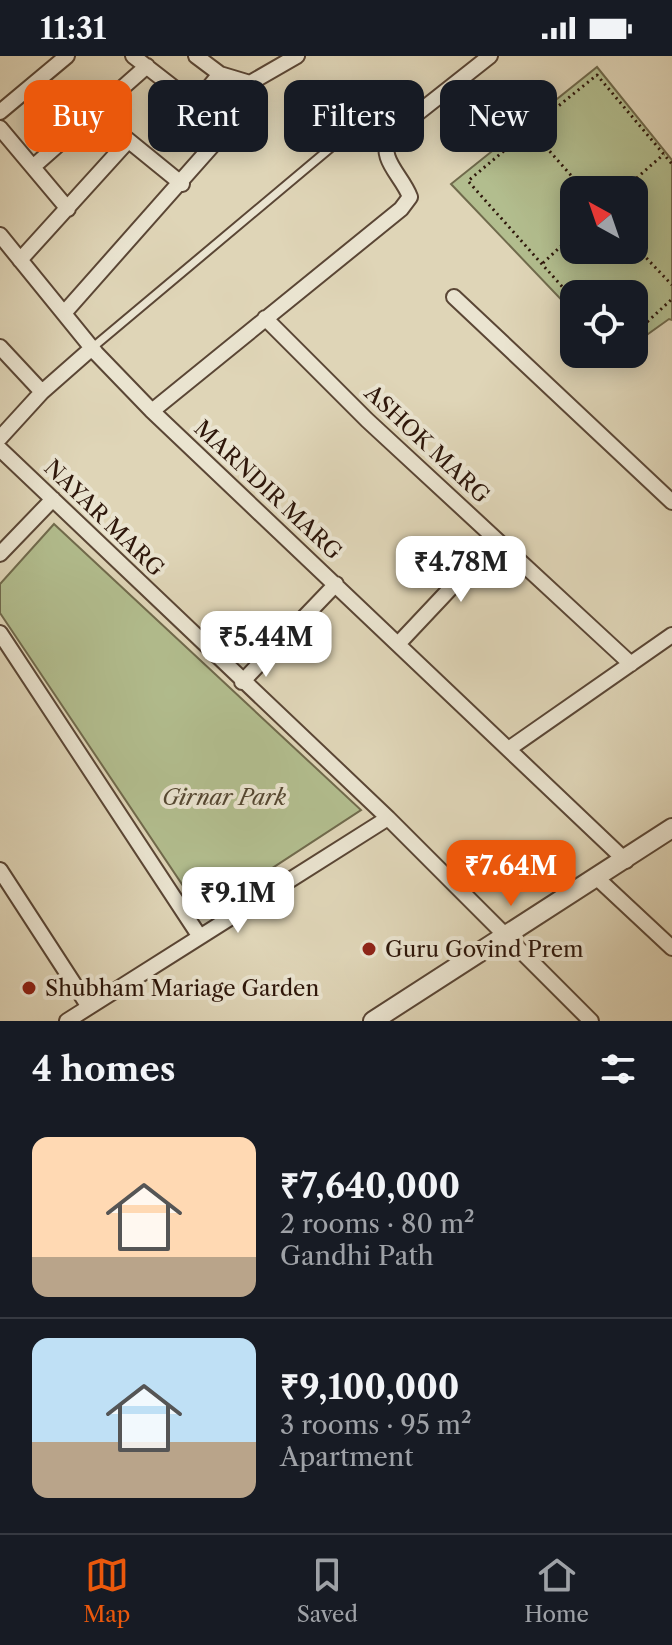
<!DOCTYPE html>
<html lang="en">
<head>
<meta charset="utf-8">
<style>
	:root { --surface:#171b24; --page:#20242c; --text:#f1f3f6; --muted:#9ea1a6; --line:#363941; --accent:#ea580c }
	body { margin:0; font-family:"Libre Caslon Text",serif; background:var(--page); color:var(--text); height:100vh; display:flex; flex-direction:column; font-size:30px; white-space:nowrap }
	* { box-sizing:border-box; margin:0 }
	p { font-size:26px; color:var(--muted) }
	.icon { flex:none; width:44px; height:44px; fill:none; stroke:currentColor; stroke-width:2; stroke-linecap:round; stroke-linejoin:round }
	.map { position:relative; height:965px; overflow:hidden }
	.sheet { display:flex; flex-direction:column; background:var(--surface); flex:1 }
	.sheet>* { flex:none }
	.banner { position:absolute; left:24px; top:24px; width:624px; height:72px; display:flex; gap:16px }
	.needle { width:52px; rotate:320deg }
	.controls { position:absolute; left:560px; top:120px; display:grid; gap:16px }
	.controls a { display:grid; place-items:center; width:88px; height:88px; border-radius:16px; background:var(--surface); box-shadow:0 4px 20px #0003; font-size:40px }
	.price { position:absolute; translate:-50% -68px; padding:0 18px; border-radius:16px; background:#fff; color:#222; font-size:26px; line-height:52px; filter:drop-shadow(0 2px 4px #0008) }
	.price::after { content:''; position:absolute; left:50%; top:48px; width:24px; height:18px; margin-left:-12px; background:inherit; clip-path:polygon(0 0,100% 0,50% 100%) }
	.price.selected { background:var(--accent); color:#fff }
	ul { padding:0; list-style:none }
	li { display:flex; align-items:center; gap:24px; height:200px; padding:0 32px }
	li+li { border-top:2px solid var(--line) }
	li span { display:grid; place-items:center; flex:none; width:224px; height:160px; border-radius:16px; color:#555 }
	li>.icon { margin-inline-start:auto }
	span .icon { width:96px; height:96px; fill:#fffc; stroke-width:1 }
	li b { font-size:34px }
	h2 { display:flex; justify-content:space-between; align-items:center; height:96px; padding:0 32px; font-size:34px }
	.chip { padding:0 28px; border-radius:16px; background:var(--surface); box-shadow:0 4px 20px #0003; font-size:28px; line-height:72px }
	.chip.selected { background:var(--accent); color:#fff }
	.status { display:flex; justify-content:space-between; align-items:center; height:56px; padding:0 40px; background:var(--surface); direction:ltr }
	.status svg { height:22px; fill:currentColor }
	.tabs { display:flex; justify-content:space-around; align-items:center; height:112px; border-top:2px solid var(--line); background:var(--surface); font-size:22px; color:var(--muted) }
	.tabs a { display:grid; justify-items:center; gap:4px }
	.tabs .selected { color:var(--accent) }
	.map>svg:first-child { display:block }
</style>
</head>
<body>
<div class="status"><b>11:31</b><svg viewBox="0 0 49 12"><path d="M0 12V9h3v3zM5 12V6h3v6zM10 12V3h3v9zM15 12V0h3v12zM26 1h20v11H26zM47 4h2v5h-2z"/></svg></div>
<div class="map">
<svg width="672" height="965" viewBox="0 0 672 965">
	<rect width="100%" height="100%" fill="#dfd5b7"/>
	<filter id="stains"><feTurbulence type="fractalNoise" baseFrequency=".0025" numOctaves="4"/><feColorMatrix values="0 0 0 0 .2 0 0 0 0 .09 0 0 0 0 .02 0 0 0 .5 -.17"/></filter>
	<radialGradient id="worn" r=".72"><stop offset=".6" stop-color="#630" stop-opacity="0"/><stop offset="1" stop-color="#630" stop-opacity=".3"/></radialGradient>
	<path fill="#b2bd8e" stroke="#706a4c" stroke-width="2" fill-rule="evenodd" d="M 597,11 L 672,104 L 672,264 L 669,263 L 634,288 L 634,238 L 574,238 L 574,257 L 451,128 ZM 574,134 L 634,134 L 634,194 L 574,194 Z
		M 54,468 L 361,754 L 202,858 L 0,557 L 0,528 Z"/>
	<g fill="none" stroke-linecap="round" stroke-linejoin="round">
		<defs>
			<path id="service" d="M 92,292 L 334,89"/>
			<path id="minor" d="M 220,18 L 250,27 L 297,0
				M 195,48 L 220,18 L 196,0
				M 0,56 L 67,0
				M 96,58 L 182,128
				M 0,72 L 68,153
				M 34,110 L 147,10
				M 0,179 L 96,297 L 152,355 L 626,805
				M 20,204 L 128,85
				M 454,241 L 672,446
				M 65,256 L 227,73 L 133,0
				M 265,262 L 367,364 L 631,608
				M 0,291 L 42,336
				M 152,355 L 401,153 L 410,141 C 402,119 377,103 390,79 L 490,0
				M 0,382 L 42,336 L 92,292
				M 0,393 L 388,762 L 591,965
				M 0,498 L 53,443
				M 0,577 L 200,881
				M 399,587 L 496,484
				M 242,626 L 336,528
				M 510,692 L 672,579
				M 0,814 L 89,951
				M 597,822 L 672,892
				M 67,965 L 388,762"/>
			<path id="tertiary" d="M 373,965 L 672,772"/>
		</defs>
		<use href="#service" stroke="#5a4635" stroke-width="11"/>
		<use href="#minor" stroke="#5a4635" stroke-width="18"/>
		<use href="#tertiary" stroke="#5a4635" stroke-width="22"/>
		<path stroke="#2d160a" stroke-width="3" stroke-dasharray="2 4" stroke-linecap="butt" d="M 531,72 L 597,19 L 672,108
			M 623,134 L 664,98
			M 634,189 L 672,229
			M 543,207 L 574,178
			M 574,244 L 468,125 L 530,73 L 584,134
			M 634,278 L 672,243"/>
		<use href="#service" stroke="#eae4d0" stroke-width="7"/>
		<use href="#minor" stroke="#eae4d0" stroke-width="14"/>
		<use href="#tertiary" stroke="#eae4d0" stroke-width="18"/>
	</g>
	<g fill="#8f2418" stroke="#eae4d0" stroke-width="3">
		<circle cx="369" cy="893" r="8"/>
		<circle cx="29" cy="932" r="8"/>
	</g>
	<g text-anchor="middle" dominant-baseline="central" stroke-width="8" stroke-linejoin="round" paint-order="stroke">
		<g font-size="22" fill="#2d160a" stroke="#eae4d0">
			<text transform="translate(427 388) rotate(43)">ASHOK MARG</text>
			<text transform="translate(268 434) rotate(43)">MARNDIR MARG</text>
			<text transform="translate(104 462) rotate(44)">NAYAR MARG</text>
		</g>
		<g font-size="22" font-style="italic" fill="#554832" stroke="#eae4d0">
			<text x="224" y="741">Girnar Park</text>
		</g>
		<g font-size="22" fill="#2d160a" stroke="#eae4d0" text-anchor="start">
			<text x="385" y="893">Guru Govind Prem</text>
			<text x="45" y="932">Shubham Mariage Garden</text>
		</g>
	</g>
	<rect width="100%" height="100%" filter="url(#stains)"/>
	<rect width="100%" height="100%" fill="url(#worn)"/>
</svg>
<div class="controls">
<a><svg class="needle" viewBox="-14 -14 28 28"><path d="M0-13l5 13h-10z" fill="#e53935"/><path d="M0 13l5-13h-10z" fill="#9ea1a6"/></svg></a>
<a><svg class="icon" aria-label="locate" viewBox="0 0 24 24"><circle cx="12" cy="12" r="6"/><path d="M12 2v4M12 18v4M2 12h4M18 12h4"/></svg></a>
</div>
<b class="price" style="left:461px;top:548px">₹4.78M</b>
<b class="price" style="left:266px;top:623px">₹5.44M</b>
<b class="price selected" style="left:511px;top:852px">₹7.64M</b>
<b class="price" style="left:238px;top:879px">₹9.1M</b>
<div class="banner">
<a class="chip selected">Buy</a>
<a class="chip">Rent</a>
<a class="chip">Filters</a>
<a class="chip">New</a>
</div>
</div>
<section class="sheet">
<h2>4 homes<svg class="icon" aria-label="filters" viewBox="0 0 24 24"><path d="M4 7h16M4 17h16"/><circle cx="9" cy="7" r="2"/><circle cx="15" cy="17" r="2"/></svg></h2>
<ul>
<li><span style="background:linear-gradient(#ffd9b3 75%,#b9a48a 0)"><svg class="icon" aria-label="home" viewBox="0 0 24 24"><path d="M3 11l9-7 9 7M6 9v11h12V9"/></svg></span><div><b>₹7,640,000</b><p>2 rooms · 80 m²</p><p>Gandhi Path</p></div></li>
<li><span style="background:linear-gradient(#bfe0f5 65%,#b9a48a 0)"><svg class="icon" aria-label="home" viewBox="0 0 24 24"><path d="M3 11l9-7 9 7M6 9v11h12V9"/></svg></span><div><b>₹9,100,000</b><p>3 rooms · 95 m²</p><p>Apartment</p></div></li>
</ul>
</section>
<nav class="tabs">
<a class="selected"><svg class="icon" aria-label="map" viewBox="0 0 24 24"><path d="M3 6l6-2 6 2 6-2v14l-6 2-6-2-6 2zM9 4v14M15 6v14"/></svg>Map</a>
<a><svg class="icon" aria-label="saved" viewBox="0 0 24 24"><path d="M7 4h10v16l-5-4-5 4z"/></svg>Saved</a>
<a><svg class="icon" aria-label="home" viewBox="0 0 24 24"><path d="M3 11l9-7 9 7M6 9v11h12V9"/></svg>Home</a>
</nav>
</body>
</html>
